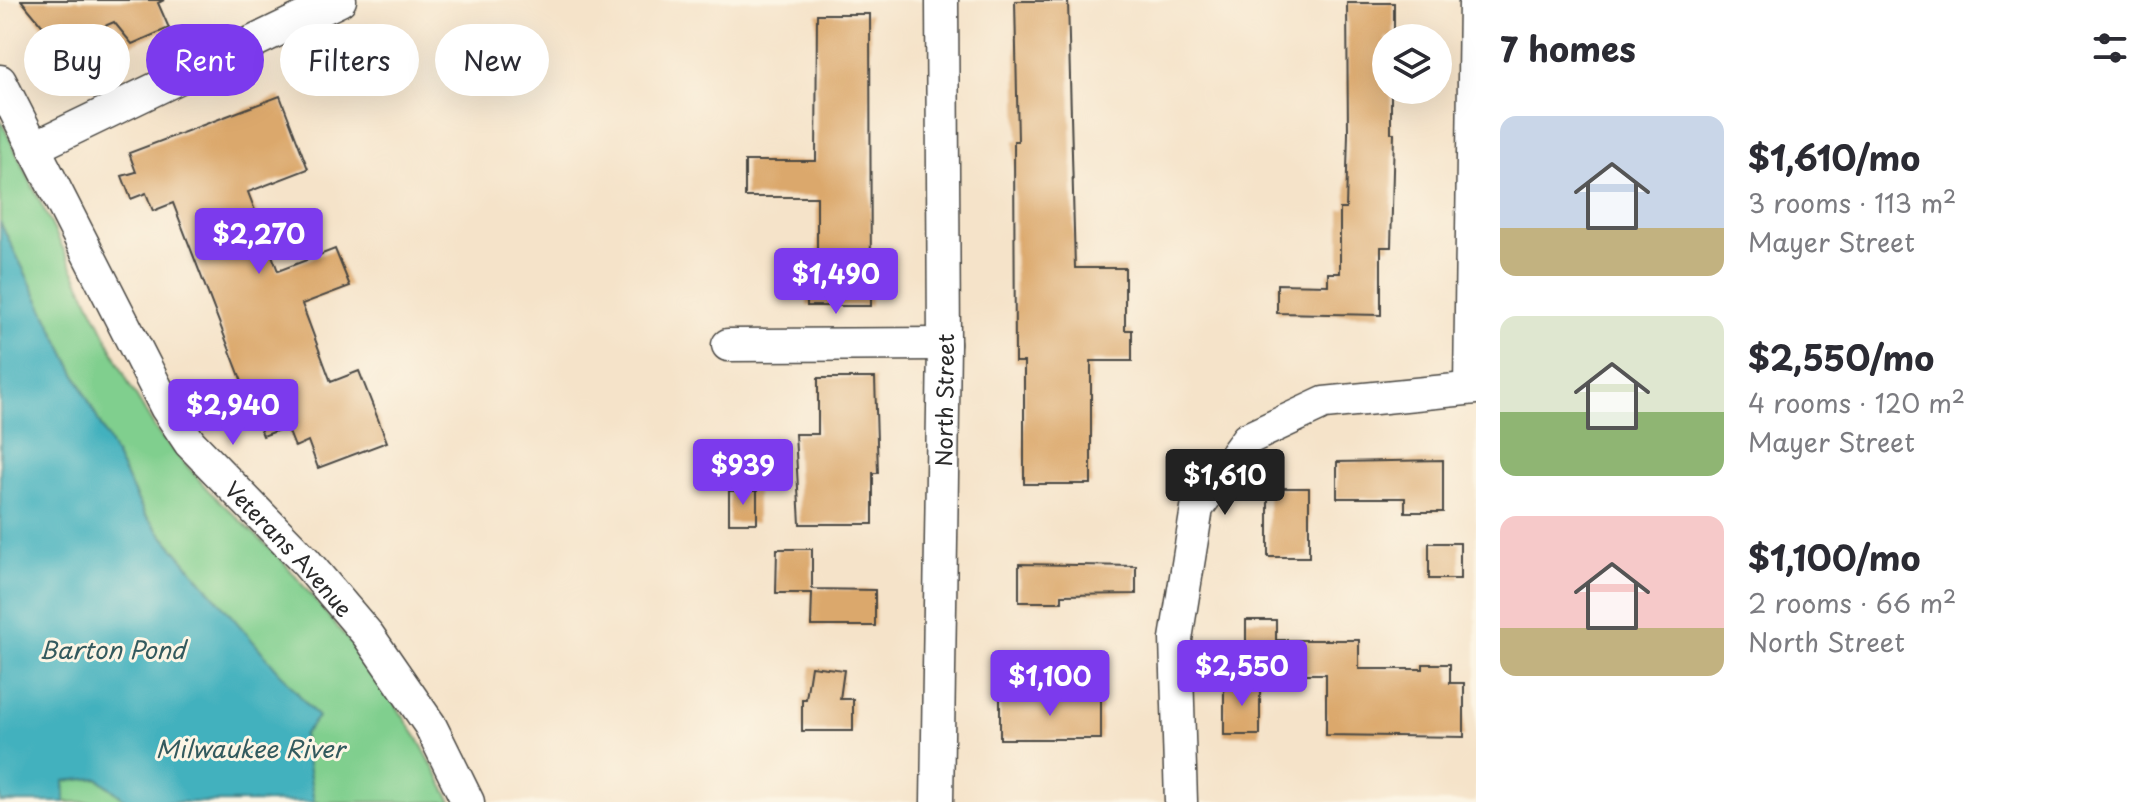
<!DOCTYPE html>
<html lang="en">
<head>
<meta charset="utf-8">
<style>
	:root { --surface:#fff; --page:#f2f2f3; --text:#2b2b33; --muted:#7c7c81; --accent:#7c3aed }
	body { margin:0; font-family:"Playpen Sans",sans-serif; background:var(--page); color:var(--text); height:100vh; display:flex; flex-direction:column; font-size:30px; white-space:nowrap }
	* { box-sizing:border-box; margin:0 }
	p { font-size:26px; color:var(--muted) }
	.icon { flex:none; width:44px; height:44px; fill:none; stroke:currentColor; stroke-width:2; stroke-linecap:round; stroke-linejoin:round }
	.map { position:relative; flex:1; overflow:hidden }
	.drawer { display:flex; flex-direction:column; background:var(--surface); width:680px }
	.drawer>* { flex:none }
	.top-card { position:absolute; left:24px; top:24px; width:760px; height:72px; display:flex; gap:16px }
	.controls { position:absolute; left:1372px; top:24px; display:grid; gap:16px }
	.controls a { display:grid; place-items:center; width:80px; height:80px; border-radius:50%; background:var(--surface); box-shadow:0 8px 32px #0002; font-size:40px }
	.price { position:absolute; translate:-50% -68px; padding:0 18px; border-radius:8px; background:var(--accent); color:#fff; font-size:26px; line-height:52px; filter:drop-shadow(0 2px 4px #0008) }
	.price::after { content:''; position:absolute; left:50%; top:48px; width:24px; height:18px; margin-left:-12px; background:inherit; clip-path:polygon(0 0,100% 0,50% 100%) }
	.price.on { background:#222; color:#fff }
	ul { padding:0; list-style:none }
	li { display:flex; align-items:center; gap:24px; height:200px; padding:0 24px }
	li span { display:grid; place-items:center; flex:none; width:224px; height:160px; border-radius:16px; color:#555 }
	li>.icon { margin-inline-start:auto }
	span .icon { width:96px; height:96px; fill:#fffc; stroke-width:1 }
	li b { font-size:34px }
	h2 { display:flex; justify-content:space-between; align-items:center; height:96px; padding:0 24px; font-size:34px }
	.tag { padding:0 28px; border-radius:36px; background:var(--surface); box-shadow:0 8px 32px #0002; font-size:28px; line-height:72px }
	.tag.on { background:var(--accent); color:#fff }
	main { display:flex; flex:1; min-height:0 }
	.map>svg:first-child { display:block }
</style>
</head>
<body>
<main>
<div class="map">
<svg width="1476" height="802" viewBox="0 0 1476 802">
	<rect width="100%" height="100%" fill="#fcf5e5"/>
	<filter id="ink" filterUnits="userSpaceOnUse"><feTurbulence type="fractalNoise" baseFrequency=".0125" numOctaves="2"/><feDisplacementMap in="SourceGraphic" scale="16" xChannelSelector="R" yChannelSelector="G"/><feConvolveMatrix kernelMatrix="1 2 1 2 8 2 1 2 1" color-interpolation-filters="sRGB"/></filter>
	<filter id="wash" filterUnits="userSpaceOnUse"><feTurbulence type="fractalNoise" baseFrequency=".006" numOctaves="4" result="noise"/><feDisplacementMap in="SourceGraphic" scale="32" xChannelSelector="R" yChannelSelector="G"/><feGaussianBlur stdDeviation="1.8" result="paint"/><feColorMatrix in="noise" values="0 0 0 0 0 0 0 0 0 0 0 0 0 0 0 0 0 1.4 0 .05"/><feComposite in="paint" operator="in"/></filter>
	<g filter="url(#wash)">
		<rect width="100%" height="100%" fill="#f5e3c9"/>
		<path fill="#80cf8e" stroke="#567d5c" stroke-width="2" d="M 0,119 L 130,386 L 158,433 L 209,491 L 282,560 L 368,664 L 417,737 L 452,802 L 314,802 L 303,735 L 317,717 L 145,515 L 0,222 Z
			M 98,778 L 128,802 L 65,802 L 64,781 Z"/>
		<path fill="#43b1be" stroke="#376e74" stroke-width="2" d="M 0,222 L 145,515 L 318,717 L 303,735 L 314,802 L 128,802 L 98,778 L 64,781 L 65,802 L 0,802 Z"/>
		<g id="blocks">
			<path fill="#dba86c" d="M 21,0 L 164,0 L 158,3 L 169,28 L 132,44 L 114,22 L 59,46 Z
				M 1015,1 L 1068,1 L 1075,268 L 1125,268 L 1125,330 L 1132,330 L 1132,361 L 1091,361 L 1091,484 L 1024,484 L 1024,362 L 1015,362 L 1014,141 L 1018,141 Z
				M 1347,3 L 1394,3 L 1394,38 L 1386,38 L 1386,90 L 1391,90 L 1391,133 L 1394,133 L 1391,247 L 1381,247 L 1381,315 L 1277,313 L 1277,284 L 1328,285 L 1328,273 L 1340,273 L 1340,209 L 1346,209 L 1348,133 Z
				M 817,14 L 870,14 L 871,306 L 807,306 L 807,269 L 817,269 L 817,197 L 745,197 L 745,161 L 816,161 Z
				M 280,96 L 308,169 L 248,192 L 278,271 L 335,249 L 350,286 L 302,304 L 331,382 L 359,371 L 387,442 L 318,468 L 308,441 L 295,447 L 287,427 L 263,436 L 173,203 L 153,211 L 146,193 L 131,199 L 122,176 L 136,172 L 129,153 Z
				M 818,378 L 875,378 L 878,473 L 873,473 L 873,524 L 800,524 L 795,434 L 818,434 Z
				M 1443,460 L 1443,512 L 1405,512 L 1405,498 L 1337,498 L 1337,462 Z
				M 1268,488 L 1309,488 L 1309,557 L 1268,557 Z
				M 729,491 L 757,491 L 757,523 L 729,523 Z
				M 1429,543 L 1460,543 L 1460,579 L 1429,579 Z
				M 777,549 L 812,549 L 812,589 L 875,590 L 875,626 L 811,626 L 812,593 L 776,593 Z
				M 1019,564 L 1136,566 L 1136,594 L 1062,595 L 1062,602 L 1019,602 Z
				M 1246,620 L 1276,620 L 1276,640 L 1359,640 L 1359,669 L 1423,669 L 1423,664 L 1450,664 L 1450,683 L 1464,683 L 1464,737 L 1326,735 L 1326,674 L 1246,674 Z
				M 811,666 L 844,670 L 840,699 L 853,699 L 853,731 L 802,731 L 802,699 L 806,699 Z
				M 1224,680 L 1260,680 L 1260,735 L 1224,735 Z
				M 1000,698 L 1101,698 L 1101,739 L 1000,739 Z"/>
		</g>
	</g>
	<g filter="url(#ink)">
		<use href="#blocks" fill-opacity="0" stroke="#494743" stroke-width="2"/>
		<g fill="none" stroke-linecap="round" stroke-linejoin="round">
			<defs>
				<g id="minor">
					<path id="s1" d="M 0,81 L 166,407 L 190,443 L 306,562 L 368,635 L 430,725 L 468,802"/>
					<path d="M 33,148 L 340,0"/>
					<path d="M 728,345 L 944,344"/>
					<path d="M 1470,388 L 1475,0"/>
					<path id="s2" d="M 937,802 L 944,344 L 942,0"/>
					<path d="M 1181,802 L 1176,639 L 1197,508 L 1247,439 L 1324,403 L 1476,388"/>
				</g>
			</defs>
			<use href="#minor" stroke="#494743" stroke-width="35"/>
			<use href="#minor" stroke="#fff" stroke-width="32"/>
		</g>
	</g>
	<g text-anchor="middle" dominant-baseline="central" stroke-width="6" stroke-linejoin="round" paint-order="stroke">
		<g font-size="22" fill="#2b2b2b" stroke="#fcf5e5">
			<text stroke="none"><textPath href="#s2" startOffset="402">North Street</textPath></text>
			<text stroke="none"><textPath href="#s1" startOffset="554">Veterans Avenue</textPath></text>
		</g>
		<g font-size="24" font-style="italic" fill="#335a5e" stroke="#fcf5e5">
			<text x="112" y="649">Barton Pond</text>
			<text x="250" y="748">Milwaukee River</text>
		</g>
	</g>
</svg>
<div class="controls">
<a><svg class="icon" aria-label="layers" viewBox="0 0 24 24"><path d="M12 4l9 5-9 5-9-5zM3 14l9 5 9-5"/></svg></a>
</div>
<b class="price" style="left:259px;top:276px">$2,270</b>
<b class="price" style="left:836px;top:316px">$1,490</b>
<b class="price" style="left:233px;top:447px">$2,940</b>
<b class="price" style="left:743px;top:507px">$939</b>
<b class="price on" style="left:1225px;top:517px">$1,610</b>
<b class="price" style="left:1242px;top:708px">$2,550</b>
<b class="price" style="left:1050px;top:718px">$1,100</b>
<div class="top-card">
<a class="tag">Buy</a>
<a class="tag on">Rent</a>
<a class="tag">Filters</a>
<a class="tag">New</a>
</div>
</div>
<section class="drawer">
<h2>7 homes<svg class="icon" aria-label="filters" viewBox="0 0 24 24"><path d="M4 7h16M4 17h16"/><circle cx="9" cy="7" r="2"/><circle cx="15" cy="17" r="2"/></svg></h2>
<ul>
<li><span style="background:linear-gradient(#c9d6e8 70%,#c2b280 0)"><svg class="icon" aria-label="home" viewBox="0 0 24 24"><path d="M3 11l9-7 9 7M6 9v11h12V9"/></svg></span><div><b>$1,610/mo</b><p>3 rooms · 113 m²</p><p>Mayer Street</p></div></li>
<li><span style="background:linear-gradient(#dfe7d0 60%,#8fb573 0)"><svg class="icon" aria-label="home" viewBox="0 0 24 24"><path d="M3 11l9-7 9 7M6 9v11h12V9"/></svg></span><div><b>$2,550/mo</b><p>4 rooms · 120 m²</p><p>Mayer Street</p></div></li>
<li><span style="background:linear-gradient(#f6c9c9 70%,#c2b280 0)"><svg class="icon" aria-label="home" viewBox="0 0 24 24"><path d="M3 11l9-7 9 7M6 9v11h12V9"/></svg></span><div><b>$1,100/mo</b><p>2 rooms · 66 m²</p><p>North Street</p></div></li>
</ul>
</section>
</main>
</body>
</html>
